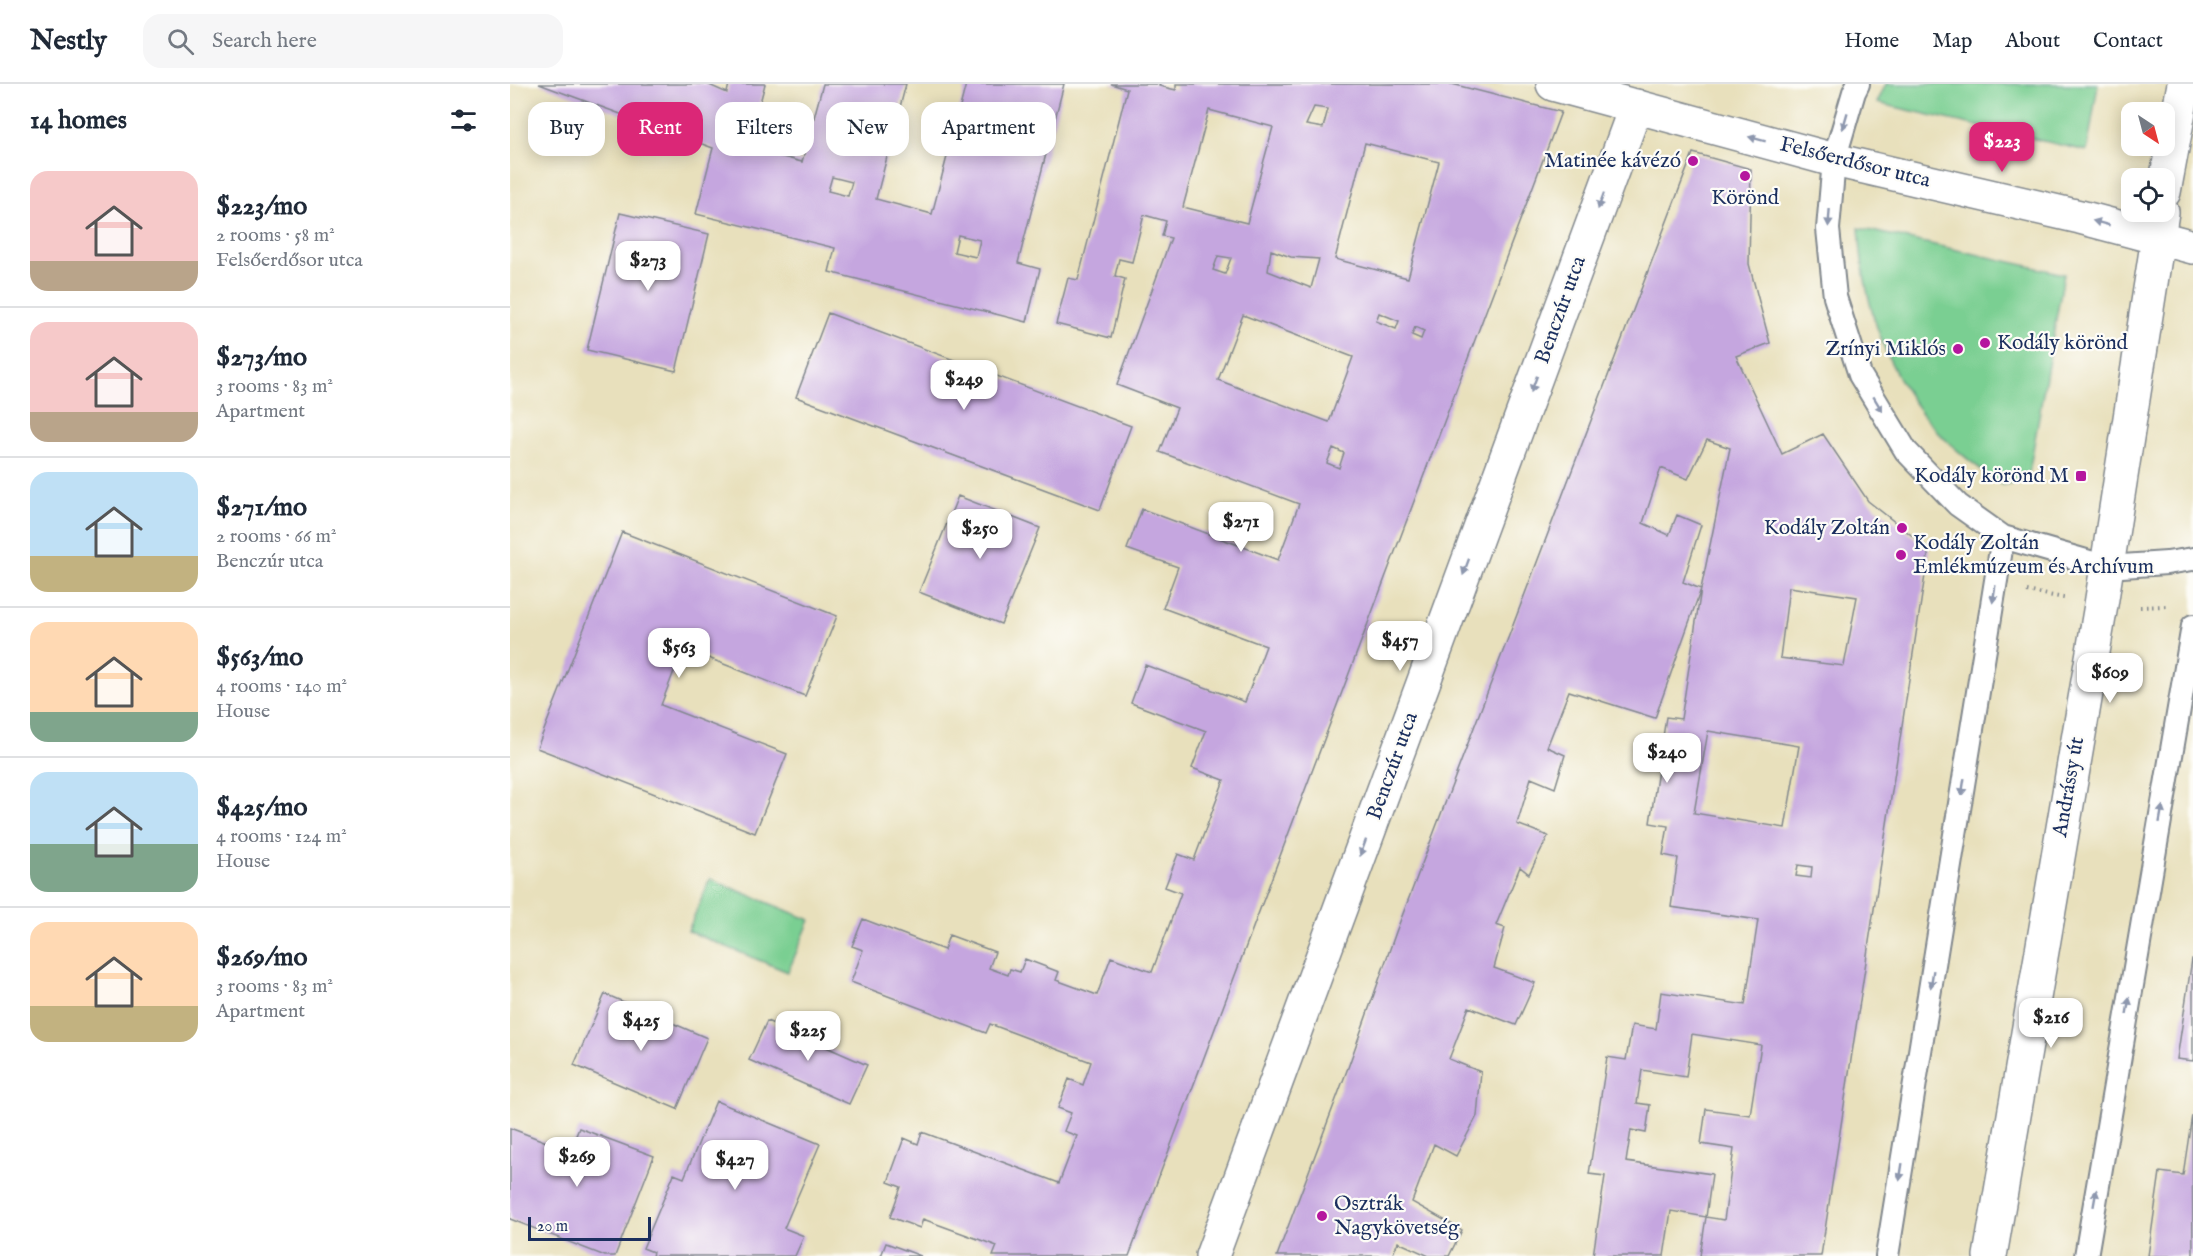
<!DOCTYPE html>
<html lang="en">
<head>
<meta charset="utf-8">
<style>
	:root { --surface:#fff; --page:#f6f6f7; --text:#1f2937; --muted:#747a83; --line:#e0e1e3; --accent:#db2777 }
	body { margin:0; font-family:"IM FELL English",serif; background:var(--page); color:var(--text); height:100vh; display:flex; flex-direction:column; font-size:22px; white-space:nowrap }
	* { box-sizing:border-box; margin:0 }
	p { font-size:20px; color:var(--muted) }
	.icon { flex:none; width:33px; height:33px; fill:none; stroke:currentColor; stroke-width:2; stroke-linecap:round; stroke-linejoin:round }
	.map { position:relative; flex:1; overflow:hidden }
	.panel { display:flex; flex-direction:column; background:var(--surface); width:510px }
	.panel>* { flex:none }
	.hud { position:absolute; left:18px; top:18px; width:570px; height:54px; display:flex; gap:12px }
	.needle { width:39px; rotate:144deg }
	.tools { position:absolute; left:1611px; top:18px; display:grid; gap:12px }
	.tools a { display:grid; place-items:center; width:54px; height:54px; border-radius:12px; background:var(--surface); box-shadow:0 3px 15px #0003; font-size:30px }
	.scale { position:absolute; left:18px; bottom:15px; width:123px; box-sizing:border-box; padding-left:6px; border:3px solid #1b2f5e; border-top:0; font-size:16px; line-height:21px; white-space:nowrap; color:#1b2f5e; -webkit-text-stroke:4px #fdfcf7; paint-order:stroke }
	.price { position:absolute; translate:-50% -51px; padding:0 14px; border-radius:12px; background:#fff; color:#222; font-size:20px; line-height:39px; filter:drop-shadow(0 2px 3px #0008) }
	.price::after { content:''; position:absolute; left:50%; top:36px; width:18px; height:14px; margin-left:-9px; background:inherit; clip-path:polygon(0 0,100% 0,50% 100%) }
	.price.active { background:var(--accent); color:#fff }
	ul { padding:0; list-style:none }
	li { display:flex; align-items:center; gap:18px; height:150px; padding:0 30px }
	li+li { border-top:2px solid var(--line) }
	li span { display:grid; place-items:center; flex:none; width:168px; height:120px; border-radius:18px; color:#555 }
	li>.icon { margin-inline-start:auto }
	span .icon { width:72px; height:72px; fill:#fffc; stroke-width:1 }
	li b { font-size:26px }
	h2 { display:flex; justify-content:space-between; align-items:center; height:72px; padding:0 30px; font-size:26px }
	.chip { padding:0 21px; border-radius:18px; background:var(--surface); box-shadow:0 3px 15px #0003; font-size:21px; line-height:54px }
	.chip.active { background:var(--accent); color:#fff }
	header { display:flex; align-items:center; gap:36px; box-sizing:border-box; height:84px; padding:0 30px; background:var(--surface); border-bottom:2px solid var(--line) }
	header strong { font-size:28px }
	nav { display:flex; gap:33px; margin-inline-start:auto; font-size:21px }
	.search { width:420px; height:54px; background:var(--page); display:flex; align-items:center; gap:15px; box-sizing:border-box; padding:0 21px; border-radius:18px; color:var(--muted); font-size:22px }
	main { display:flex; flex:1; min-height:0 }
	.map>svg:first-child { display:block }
</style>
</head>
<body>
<header>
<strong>Nestly</strong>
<div class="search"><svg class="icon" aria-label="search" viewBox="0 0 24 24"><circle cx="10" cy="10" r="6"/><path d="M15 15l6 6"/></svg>Search here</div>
<nav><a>Home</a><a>Map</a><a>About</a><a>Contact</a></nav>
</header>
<main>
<section class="panel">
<h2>14 homes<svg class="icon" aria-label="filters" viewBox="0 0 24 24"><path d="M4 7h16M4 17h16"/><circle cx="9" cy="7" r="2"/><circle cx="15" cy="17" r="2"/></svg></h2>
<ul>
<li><span style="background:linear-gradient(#f6c9c9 75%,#b9a48a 0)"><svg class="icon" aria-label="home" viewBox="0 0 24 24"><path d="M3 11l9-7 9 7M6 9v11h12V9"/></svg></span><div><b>$223/mo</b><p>2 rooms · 58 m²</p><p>Felsőerdősor utca</p></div></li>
<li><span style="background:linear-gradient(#f6c9c9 75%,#b9a48a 0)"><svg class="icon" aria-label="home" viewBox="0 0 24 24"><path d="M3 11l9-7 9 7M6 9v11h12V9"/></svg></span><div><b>$273/mo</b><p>3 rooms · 83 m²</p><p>Apartment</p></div></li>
<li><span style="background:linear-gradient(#bfe0f5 70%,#c2b280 0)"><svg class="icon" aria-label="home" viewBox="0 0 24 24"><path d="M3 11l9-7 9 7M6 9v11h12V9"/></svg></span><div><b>$271/mo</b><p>2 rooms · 66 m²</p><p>Benczúr utca</p></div></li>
<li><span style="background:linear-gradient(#ffd9b3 75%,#7fa58c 0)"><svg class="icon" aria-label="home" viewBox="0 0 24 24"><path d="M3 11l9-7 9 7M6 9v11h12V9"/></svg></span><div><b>$563/mo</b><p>4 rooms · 140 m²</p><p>House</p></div></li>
<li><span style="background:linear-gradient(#bfe0f5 60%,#7fa58c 0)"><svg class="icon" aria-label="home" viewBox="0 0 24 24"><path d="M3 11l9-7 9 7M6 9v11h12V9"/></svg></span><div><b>$425/mo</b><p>4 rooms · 124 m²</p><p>House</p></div></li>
<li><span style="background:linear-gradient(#ffd9b3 70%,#c2b280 0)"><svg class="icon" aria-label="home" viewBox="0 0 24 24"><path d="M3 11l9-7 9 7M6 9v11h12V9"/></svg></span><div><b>$269/mo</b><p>3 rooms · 83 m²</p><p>Apartment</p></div></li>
</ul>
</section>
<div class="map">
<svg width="1683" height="1172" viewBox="0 0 1683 1172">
	<rect width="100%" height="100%" fill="#fdfcf7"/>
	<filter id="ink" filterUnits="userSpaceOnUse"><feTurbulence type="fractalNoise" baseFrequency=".0167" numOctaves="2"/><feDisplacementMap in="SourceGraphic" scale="12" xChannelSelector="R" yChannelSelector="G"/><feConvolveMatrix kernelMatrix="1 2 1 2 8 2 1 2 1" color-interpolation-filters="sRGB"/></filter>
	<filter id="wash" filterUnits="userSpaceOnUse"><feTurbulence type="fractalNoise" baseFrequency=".008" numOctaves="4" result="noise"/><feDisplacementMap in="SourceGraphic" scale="24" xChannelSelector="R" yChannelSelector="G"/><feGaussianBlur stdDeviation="1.35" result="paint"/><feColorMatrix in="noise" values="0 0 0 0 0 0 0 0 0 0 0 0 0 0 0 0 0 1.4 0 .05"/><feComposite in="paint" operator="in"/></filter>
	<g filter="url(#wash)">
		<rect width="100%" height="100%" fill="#e8e0bc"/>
		<path fill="#7acf92" stroke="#4a7f78" stroke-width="1.5" d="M 1376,0 L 1588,0 L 1577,67 L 1367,19 Z
			M 1349,144 L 1554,190 L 1518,395 L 1492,401 C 1469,384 1447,368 1428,348 C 1376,293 1353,219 1349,144 Z
			M 200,795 L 300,836 L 278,888 L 178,847 Z"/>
		<g id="blocks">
			<path fill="#c5a6df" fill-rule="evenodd" d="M 29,0 L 197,0 L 217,9 L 219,0 L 255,0 L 238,64 L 292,78 L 313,0 L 396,0 L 366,115 L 422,130 L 456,0 L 554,0 L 508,179 L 530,185 L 517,238 L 319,188 L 325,164 L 186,130 L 203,64 ZM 356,24 L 361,25 L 357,37 L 353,36 ZM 322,93 L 342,98 L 338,112 L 318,107 ZM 448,151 L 470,156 L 466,173 L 444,168 Z
				M 601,0 L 650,0 L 649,2 L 666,6 L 666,0 L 942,0 L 1051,28 L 619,1172 L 483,1172 L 487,1162 L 413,1135 L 410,1144 L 380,1133 L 391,1103 L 378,1098 L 394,1054 L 408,1060 L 412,1048 L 549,1099 L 567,1052 L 554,1047 L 561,1029 L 548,1024 L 559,995 L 573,1001 L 581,978 L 480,940 L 476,949 L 341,898 L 353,866 L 342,862 L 353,835 L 434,866 L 439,851 L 485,868 L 479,884 L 498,891 L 500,885 L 510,888 L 515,875 L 549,888 L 546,896 L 587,911 L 601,873 L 642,888 L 671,809 L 655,803 L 668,770 L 684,776 L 714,696 L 682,684 L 696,647 L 621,619 L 635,581 L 735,618 L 756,562 L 653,524 L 668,483 L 617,465 L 632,425 L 768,476 L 789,420 L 650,368 L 667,324 L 607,301 L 661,154 L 652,152 L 656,137 L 634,131 L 622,178 L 609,175 L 605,192 L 615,195 L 601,254 L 546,240 L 558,194 L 568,196 L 617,5 ZM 804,23 L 818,25 L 813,44 L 796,41 ZM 699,26 L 763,43 L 737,139 L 673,123 ZM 855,59 L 929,78 L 898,194 L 825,175 ZM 761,166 L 781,173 L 809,175 L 801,204 L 758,187 ZM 708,172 L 721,174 L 715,190 L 703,186 ZM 869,229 L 889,237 L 886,245 L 866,237 ZM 733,231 L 843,273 L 819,338 L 708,296 ZM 905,243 L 914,247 L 911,255 L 902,251 ZM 823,364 L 834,369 L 829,384 L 817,379 Z
				M 1183,69 L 1241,85 L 1239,180 L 1260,259 L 1226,272 L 1272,370 L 1313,350 L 1358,417 L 1419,465 L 1311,1172 L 1190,1172 L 1196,1133 L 1214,1136 L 1224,1065 L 1191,1060 L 1196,1025 L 1240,1031 L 1251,961 L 1182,950 L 1176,993 L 1132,986 L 1127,1019 L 1140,1021 L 1136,1049 L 1121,1046 L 1116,1078 L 1202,1090 L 1196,1133 L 1161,1127 L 1154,1172 L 1083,1172 L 1095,1092 L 1079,1090 L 1097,973 L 1116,976 L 1122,941 L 1146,945 L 1151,908 L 1235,921 L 1248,836 L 1161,823 L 1168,774 L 1153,771 L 1158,742 L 1140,739 L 1156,633 L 1171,635 L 1191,505 L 1220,364 L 1197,356 L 1178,395 L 1151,384 L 1133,439 L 1159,451 L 1167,431 L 1191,441 L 1173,498 L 1191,505 L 1145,634 L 1059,607 L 1037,663 L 1055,671 L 1045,704 L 1021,694 L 1007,740 L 1038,752 L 1019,790 L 1010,783 L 986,841 L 995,844 L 984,884 L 1025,899 L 1006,941 L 959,923 L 939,975 L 971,988 L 967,1032 L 946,1072 L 924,1060 L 902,1118 L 952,1146 L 939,1172 L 919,1172 L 888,1158 L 882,1172 L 767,1172 L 839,981 L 886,848 ZM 1279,503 L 1347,513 L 1334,582 L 1270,574 ZM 1198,647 L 1289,662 L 1275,744 L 1184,729 ZM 1288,781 L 1302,783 L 1301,794 L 1286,792 Z
				M 110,129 L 199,150 L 166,287 L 77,266 Z
				M 318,229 L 621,342 L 590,426 L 286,313 Z
				M 448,412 L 530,444 L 491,540 L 409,508 Z
				M 112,448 L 327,532 L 295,612 L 173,564 L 151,621 L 277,670 L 245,749 L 27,664 Z
				M 1682,875 L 1683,875 L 1683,977 L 1667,975 Z
				M 95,910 L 197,954 L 167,1025 L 64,981 Z
				M 257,937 L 357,981 L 339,1020 L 239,976 Z
				M 206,1017 L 310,1060 L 274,1144 L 294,1152 L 285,1172 L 142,1172 L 143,1168 L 133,1164 L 164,1090 L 174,1094 Z
				M 1682,1031 L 1683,1172 L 1638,1172 L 1650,1088 L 1673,1091 Z
				M 0,1044 L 60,1067 L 69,1044 L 144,1072 L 105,1172 L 95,1172 L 0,1135 Z
				M 376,1159 L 411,1172 L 371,1172 Z"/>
		</g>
	</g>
	<g filter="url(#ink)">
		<use href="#blocks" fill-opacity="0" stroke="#82888d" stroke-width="1.5"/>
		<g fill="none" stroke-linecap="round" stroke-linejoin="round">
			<defs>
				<path id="service" d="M 1348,0 L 1344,8 L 1324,76 L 1318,145 L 1325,213 L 1350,291 L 1396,367 L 1448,421 L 1493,453 L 1597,483 L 1657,479 L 1683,475
					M 1377,1172 L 1493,453
					M 1576,1172 L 1683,542"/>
				<path id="minor" d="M 702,1172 L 1126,22"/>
				<path id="tertiary" d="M 1043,0 L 1324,76 L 1570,133 L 1683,163"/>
				<path id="secondary" d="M 1654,108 L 1674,0
					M 1480,1172 L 1591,521 L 1652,128"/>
			</defs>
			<use href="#service" stroke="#82888d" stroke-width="26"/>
			<use href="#minor" stroke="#82888d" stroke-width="36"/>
			<use href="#tertiary" stroke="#82888d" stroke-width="36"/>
			<use href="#secondary" stroke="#82888d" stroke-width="36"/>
			<path stroke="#82888d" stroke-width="4" stroke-dasharray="1.5 4.5" stroke-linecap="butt" d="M 1517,507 L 1554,514
				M 1630,523 L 1658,522"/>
			<use href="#service" stroke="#fff" stroke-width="22"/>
			<use href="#minor" stroke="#fff" stroke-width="33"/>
			<use href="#tertiary" stroke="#fff" stroke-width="33"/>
			<use href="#secondary" stroke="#fff" stroke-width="33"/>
		</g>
		<defs><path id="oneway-solid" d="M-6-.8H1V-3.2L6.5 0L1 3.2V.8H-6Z" transform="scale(1.5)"/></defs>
		<g fill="#8d97ae">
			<use href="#oneway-solid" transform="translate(1335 37) rotate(106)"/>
			<use href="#oneway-solid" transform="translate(1247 55) rotate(-165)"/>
			<use href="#oneway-solid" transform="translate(1091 117) rotate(110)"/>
			<use href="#oneway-solid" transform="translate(1319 134) rotate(94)"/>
			<use href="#oneway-solid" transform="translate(1591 139) rotate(-165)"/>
			<use href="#oneway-solid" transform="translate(1024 300) rotate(110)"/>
			<use href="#oneway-solid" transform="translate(1368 320) rotate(59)"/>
			<use href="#oneway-solid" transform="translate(956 483) rotate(110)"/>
			<use href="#oneway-solid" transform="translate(1484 510) rotate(99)"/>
			<use href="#oneway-solid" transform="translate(1453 703) rotate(99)"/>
			<use href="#oneway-solid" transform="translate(1651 730) rotate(-80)"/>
			<use href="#oneway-solid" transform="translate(853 764) rotate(110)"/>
			<use href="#oneway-solid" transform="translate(1422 895) rotate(99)"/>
			<use href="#oneway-solid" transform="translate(1618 922) rotate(-80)"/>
			<use href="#oneway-solid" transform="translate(1391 1088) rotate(99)"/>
			<use href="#oneway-solid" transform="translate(1585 1114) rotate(-80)"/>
		</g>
	</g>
	<g fill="#b5179e" stroke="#fdfcf7" stroke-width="2">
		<circle cx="1183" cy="77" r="6"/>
		<circle cx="1235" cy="92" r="6"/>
		<circle cx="1475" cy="259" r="6"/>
		<circle cx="1448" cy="265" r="6"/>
		<rect x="1565" y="386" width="12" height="12" rx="3"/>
		<circle cx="1392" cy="444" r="6"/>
		<circle cx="1391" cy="471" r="6"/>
		<circle cx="812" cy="1132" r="6"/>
	</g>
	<g text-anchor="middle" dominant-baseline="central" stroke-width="4.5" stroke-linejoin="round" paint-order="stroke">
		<g font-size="21" fill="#1b2f5e" stroke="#fdfcf7" text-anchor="end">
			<text x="1171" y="77">Matinée kávézó</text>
			<text x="1235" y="114" text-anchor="middle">Körönd</text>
			<text x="1487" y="259" text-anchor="start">Kodály körönd</text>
			<text x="1436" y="265">Zrínyi Miklós</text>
			<text x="1559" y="392">Kodály körönd M</text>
			<text x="1380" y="444">Kodály Zoltán</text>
			<text x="1403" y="459" text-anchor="start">Kodály Zoltán<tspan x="1403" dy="24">Emlékmúzeum és Archívum</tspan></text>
			<text x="824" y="1120" text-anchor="start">Osztrák<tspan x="824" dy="24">Nagykövetség</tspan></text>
		</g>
		<g font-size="21" fill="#1b2f5e" stroke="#fdfcf7">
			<text transform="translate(1345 79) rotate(14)">Felsőerdősor utca</text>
			<text transform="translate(1051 226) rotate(-70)">Benczúr utca</text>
			<text transform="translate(883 682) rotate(-70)">Benczúr utca</text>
			<text transform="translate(1559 703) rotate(-80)">Andrássy út</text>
		</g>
	</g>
</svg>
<div class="tools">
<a><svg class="needle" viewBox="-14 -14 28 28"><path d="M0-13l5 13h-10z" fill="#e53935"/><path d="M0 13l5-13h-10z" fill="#747a83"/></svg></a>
<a><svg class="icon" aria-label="locate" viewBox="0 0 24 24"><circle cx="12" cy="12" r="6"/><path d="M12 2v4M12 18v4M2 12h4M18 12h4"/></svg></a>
</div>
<div class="scale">20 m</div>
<b class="price active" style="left:1492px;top:89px">$223</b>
<b class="price" style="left:138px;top:208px">$273</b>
<b class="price" style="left:454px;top:327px">$249</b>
<b class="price" style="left:731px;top:469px">$271</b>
<b class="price" style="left:470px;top:476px">$250</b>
<b class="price" style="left:890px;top:588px">$457</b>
<b class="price" style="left:169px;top:595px">$563</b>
<b class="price" style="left:1600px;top:620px">$609</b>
<b class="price" style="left:1157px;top:700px">$240</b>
<b class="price" style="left:1541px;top:965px">$216</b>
<b class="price" style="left:131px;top:968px">$425</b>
<b class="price" style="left:298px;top:978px">$225</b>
<b class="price" style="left:67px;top:1104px">$269</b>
<b class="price" style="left:225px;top:1107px">$427</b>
<div class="hud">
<a class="chip">Buy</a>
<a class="chip active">Rent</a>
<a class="chip">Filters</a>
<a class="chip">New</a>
<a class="chip">Apartment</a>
</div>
</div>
</main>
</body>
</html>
